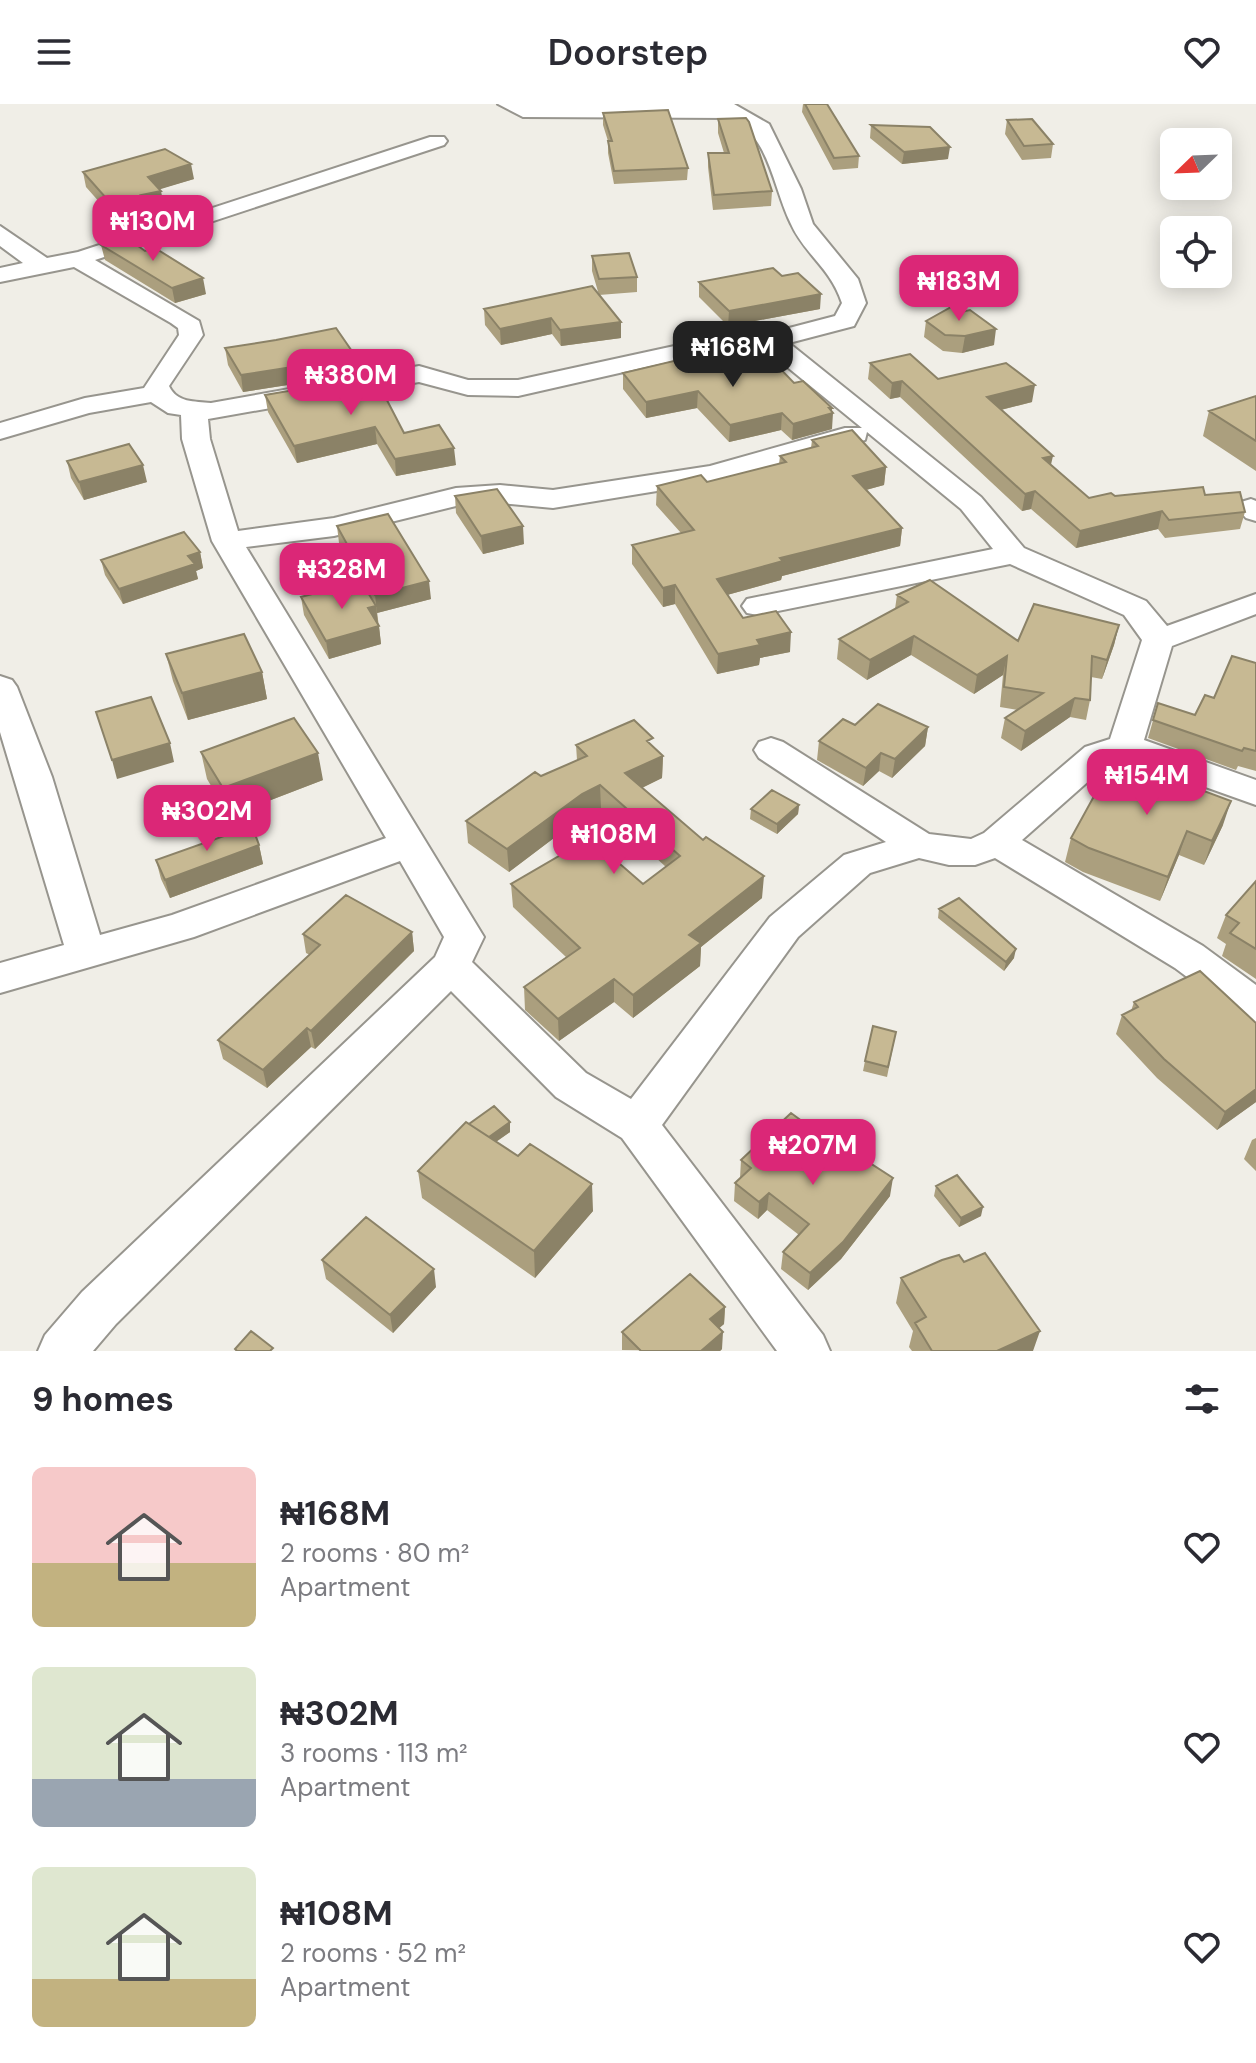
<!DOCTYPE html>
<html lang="en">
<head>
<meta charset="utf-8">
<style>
	:root { --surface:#fff; --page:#f7f7f7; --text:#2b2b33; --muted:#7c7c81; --accent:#db2777 }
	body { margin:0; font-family:"DM Sans",sans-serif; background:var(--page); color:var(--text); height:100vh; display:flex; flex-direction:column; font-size:30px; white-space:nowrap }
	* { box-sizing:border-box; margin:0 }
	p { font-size:26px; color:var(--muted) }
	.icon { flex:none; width:44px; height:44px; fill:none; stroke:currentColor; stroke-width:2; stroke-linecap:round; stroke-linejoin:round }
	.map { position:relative; height:1247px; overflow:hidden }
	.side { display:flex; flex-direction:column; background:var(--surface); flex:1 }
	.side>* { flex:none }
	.needle { width:52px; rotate:247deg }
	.controls { position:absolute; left:1160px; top:24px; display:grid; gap:16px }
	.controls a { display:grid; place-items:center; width:72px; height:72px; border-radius:12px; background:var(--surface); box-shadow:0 4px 20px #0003; font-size:40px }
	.price { position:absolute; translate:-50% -68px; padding:0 18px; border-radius:16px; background:var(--accent); color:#fff; font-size:26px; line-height:52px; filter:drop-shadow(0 2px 4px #0008) }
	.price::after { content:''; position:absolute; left:50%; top:48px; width:24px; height:18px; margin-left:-12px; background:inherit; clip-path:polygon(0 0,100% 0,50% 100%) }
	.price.active { background:#222; color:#fff }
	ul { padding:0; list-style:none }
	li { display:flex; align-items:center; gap:24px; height:200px; padding:0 32px }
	li span { display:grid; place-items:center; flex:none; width:224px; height:160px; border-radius:12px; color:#555 }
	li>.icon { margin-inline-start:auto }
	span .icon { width:96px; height:96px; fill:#fffc; stroke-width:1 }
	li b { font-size:34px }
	h2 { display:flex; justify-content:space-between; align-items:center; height:96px; padding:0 32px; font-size:34px }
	header { display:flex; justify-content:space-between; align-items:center; height:104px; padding:0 32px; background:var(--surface); font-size:36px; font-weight:600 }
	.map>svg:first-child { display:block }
</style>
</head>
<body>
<header><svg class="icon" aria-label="menu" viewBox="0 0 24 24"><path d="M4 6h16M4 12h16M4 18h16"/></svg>Doorstep<svg class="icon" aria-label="heart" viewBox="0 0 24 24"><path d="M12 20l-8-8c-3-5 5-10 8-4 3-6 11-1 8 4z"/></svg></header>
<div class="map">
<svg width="1256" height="1247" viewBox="0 0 1256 1247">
	<rect width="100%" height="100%" fill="#f0eee7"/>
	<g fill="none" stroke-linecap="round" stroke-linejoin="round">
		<defs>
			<path id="minor" d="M 498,0 L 734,0 L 769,20 L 801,85 L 813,120 L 858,175 L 866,199 L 854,222 L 789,239 L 981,393 L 1024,444 L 1146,497 L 1167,522 L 1256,490 L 1256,510 L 1172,542 L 1144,636 L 1256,676 L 1256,701 L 1124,654 L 1109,659 L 1022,736 L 1203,842 L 1256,881 L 1256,919 L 1242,914 L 1175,864 L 995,754 L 975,761 L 949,761 L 919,754 L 870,769 L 798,833 L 662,1021 L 823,1231 L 830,1247 L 777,1247 L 622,1034 L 556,993 L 451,887 L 116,1220 L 93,1247 L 38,1247 L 45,1231 L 82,1188 L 435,853 L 444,833 L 400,757 L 194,833 L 0,889 L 0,859 L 64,841 L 0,628 L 0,572 L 12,576 L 17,583 L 52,673 L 100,831 L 172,811 L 386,734 L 212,437 L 182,335 L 181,311 L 168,309 L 151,298 L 89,309 L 0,335 L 0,319 L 85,294 L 144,284 L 179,231 L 178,224 L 171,219 L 74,163 L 0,178 L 0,164 L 23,159 L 0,142 L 0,122 L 47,154 L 78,148 L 430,33 L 444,33 L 447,37 L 444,41 L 95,156 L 199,217 L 203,231 L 169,282 C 177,299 194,297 211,299 L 419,262 L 468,276 L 518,276 L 725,231 L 770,229 L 835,212 L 842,199 C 830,163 805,151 791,120 C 773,84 770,33 731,14 L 523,13 ZM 764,244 L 862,324 L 845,324 L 710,362 L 553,386 L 500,381 L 456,384 L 334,414 L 238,427 L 210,335 L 208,315 L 419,278 L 468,291 L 518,292 L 725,245 ZM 867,328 L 961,405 L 993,445 L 747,495 L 742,502 L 747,509 L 758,511 L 1010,460 L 1124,511 L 1142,536 L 1110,635 L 1085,643 L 984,729 L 971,735 L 929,730 L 783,638 L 771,634 L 759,638 L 754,646 L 759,654 L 886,738 L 844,751 L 770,813 L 631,995 L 586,969 L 472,858 L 484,833 L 246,443 L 334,432 L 456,402 L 500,399 L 553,404 L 712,378 L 865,336 Z
				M 1251,395 L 1256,397 L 1256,417 L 1246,414 L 1237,404 L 1241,398 Z"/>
		</defs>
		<use href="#minor" stroke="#97958e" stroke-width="4"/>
		<use href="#minor" fill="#fff" fill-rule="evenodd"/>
	</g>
	<path fill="#ab9f7e" d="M 803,0 L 827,0 L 859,52 L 858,64 L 833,66 L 802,8 Z
		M 603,9 L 688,64 L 687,76 L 614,80 L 608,49 L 608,37 L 603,21 Z
		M 718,15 L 772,87 L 771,102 L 713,106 L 708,63 L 708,49 L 724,49 L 718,29 Z
		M 1007,16 L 1053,40 L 1051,54 L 1022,56 L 1005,30 Z
		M 871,21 L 948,55 L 902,60 L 870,34 Z
		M 83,68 L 194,75 L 159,85 L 164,102 L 147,105 L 148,110 L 116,117 L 86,83 Z
		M 101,141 L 206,190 L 175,199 L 105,156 Z
		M 592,152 L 637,173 L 637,188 L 599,191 L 592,167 Z
		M 699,178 L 820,205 L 728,222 L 699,193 Z
		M 484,205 L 621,218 L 621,234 L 561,242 L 552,230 L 501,241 L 485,221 Z
		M 926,217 L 994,241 L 962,249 L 943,247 L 924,233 Z
		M 225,244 L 356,253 L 358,270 L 243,288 L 228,261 Z
		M 870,259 L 1032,298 L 1001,306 L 1051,361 L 1089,394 L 1115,392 L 1205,391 L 1245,408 L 1240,425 L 1165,434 L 1158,425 L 1076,444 L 1031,405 L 1022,407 L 900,293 L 890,295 L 868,275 Z
		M 712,264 L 794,279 L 832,304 L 832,325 L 792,336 L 781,326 L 729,338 L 697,304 L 646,314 L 623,285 L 623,269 Z
		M 265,291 L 404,329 L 456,361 L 396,372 L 377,340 L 297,359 L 268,308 Z
		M 1256,292 L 1256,367 L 1203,332 L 1209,307 Z
		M 812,336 L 886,363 L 884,381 L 866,386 L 902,424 L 900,442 L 782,472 L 781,476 L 727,491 L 743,514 L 790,548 L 760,554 L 759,561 L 717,570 L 675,500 L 663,503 L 632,460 L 632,441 L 681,429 L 656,401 L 657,382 L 707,378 L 779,360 L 780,352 L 811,344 Z
		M 67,357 L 147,378 L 84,396 L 71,374 Z
		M 455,392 L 524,440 L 483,450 L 456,409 Z
		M 337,422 L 431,495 L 377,509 L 377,507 L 381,540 L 329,555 L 304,511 L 301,493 L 360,477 L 339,439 Z
		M 200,448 L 203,464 L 196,467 L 198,475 L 123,500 L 105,471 L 101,456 Z
		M 897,491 L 1018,537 L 1119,521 L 1114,541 L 1102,575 L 1091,573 L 1090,596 L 1086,616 L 1070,613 L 1021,647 L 1001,634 L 1005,614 L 1018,606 L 1000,603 L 1003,571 L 974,590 L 911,551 L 867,576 L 837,555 L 839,535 L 895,505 Z
		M 166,550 L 262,568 L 267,595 L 188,616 L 173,577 Z
		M 1256,559 L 1256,667 L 1238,662 L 1236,666 L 1148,634 L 1158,599 L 1195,611 Z
		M 855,621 L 928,623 L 925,642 L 892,674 L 879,667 L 863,682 L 817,656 L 819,637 Z
		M 576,641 L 653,643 L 663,652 L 662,674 L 642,684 L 762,794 L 701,843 L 700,862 L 633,914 L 614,898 L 559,937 L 525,906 L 524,883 L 566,853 L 513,803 L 511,780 L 643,780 L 666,763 L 601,704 L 583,712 L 509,768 L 468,739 L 466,717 L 541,672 L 577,656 Z
		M 201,648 L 323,676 L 229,712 L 207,675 Z
		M 799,701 L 798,710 L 777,730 L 750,715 L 751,705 Z
		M 1223,721 L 1204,761 L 1179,751 L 1160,797 L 1083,768 L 1065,758 L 1071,734 Z
		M 259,741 L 263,760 L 170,794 L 161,775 L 156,756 Z
		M 1256,777 L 1256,875 L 1222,852 L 1226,840 L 1217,834 L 1226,811 Z
		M 939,805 L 1014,854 L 1004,867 L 938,814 Z
		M 412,828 L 414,847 L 315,945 L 311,943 L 267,984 L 223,955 L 218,936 L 310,851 L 306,849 L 303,830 Z
		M 1134,898 L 1256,919 L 1256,998 L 1217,1026 L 1157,974 L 1116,930 L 1122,911 L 1131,907 Z
		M 896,928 L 887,973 L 863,967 L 865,957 Z
		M 510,1018 L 510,1028 L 496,1038 L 593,1107 L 535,1174 L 422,1094 L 418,1067 L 469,1020 Z
		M 1256,1034 L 1256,1067 L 1244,1055 L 1252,1036 Z
		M 741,1056 L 890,1092 L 841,1155 L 808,1186 L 781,1165 L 783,1148 L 799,1131 L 767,1106 L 758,1115 L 734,1097 L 735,1079 L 740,1074 Z
		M 936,1082 L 981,1112 L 959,1123 L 934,1092 Z
		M 322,1156 L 436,1183 L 393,1229 L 326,1175 Z
		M 901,1174 L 1033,1247 L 912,1247 L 909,1243 L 913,1227 L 896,1199 Z
		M 725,1203 L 724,1220 L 719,1224 L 722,1245 L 720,1247 L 622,1246 L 622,1228 Z"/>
	<path fill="#8b8267" d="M 950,43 L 948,55 L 902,60 L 904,48 Z
		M 191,60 L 194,75 L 151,88 L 148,73 Z
		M 161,87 L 164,102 L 147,105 L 148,110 L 116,117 L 113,102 L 141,91 Z
		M 203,174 L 206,190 L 175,199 L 172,184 Z
		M 821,190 L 820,205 L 728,222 L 729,207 Z
		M 551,214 L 552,230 L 501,241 L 500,225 Z
		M 621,218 L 621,234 L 561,242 L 560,226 Z
		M 996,225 L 994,241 L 962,249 L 965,232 Z
		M 356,253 L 358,270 L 243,288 L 241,271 Z
		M 902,277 L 900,293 L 890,295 L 892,279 Z
		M 1035,281 L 1032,298 L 984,310 L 987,293 Z
		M 698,287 L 697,304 L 646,314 L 646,298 Z
		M 832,304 L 831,309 L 833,309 L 832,325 L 792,336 L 793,320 Z
		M 782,309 L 781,326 L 729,338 L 730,321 Z
		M 375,323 L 377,340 L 297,359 L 294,342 Z
		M 454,344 L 456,361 L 396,372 L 395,355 Z
		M 1053,352 L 1049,369 L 1043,354 Z
		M 143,361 L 147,378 L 84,396 L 79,378 Z
		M 886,363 L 884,381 L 851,390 L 853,372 Z
		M 1035,387 L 1031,405 L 1022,407 L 1025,390 Z
		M 1162,407 L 1158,425 L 1076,444 L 1080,427 Z
		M 523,422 L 524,440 L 483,450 L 481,432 Z
		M 902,424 L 900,442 L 782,472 L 781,476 L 716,494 L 717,475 L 780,454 Z
		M 200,448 L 203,464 L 196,467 L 198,475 L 123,500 L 119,485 L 188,452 Z
		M 429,477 L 431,495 L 377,509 L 375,491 Z
		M 675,481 L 675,500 L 663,503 L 663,484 Z
		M 376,502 L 378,520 L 368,504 Z
		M 1119,521 L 1114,541 L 1102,575 L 1107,556 Z
		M 379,522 L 381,540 L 329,555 L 326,537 Z
		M 791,528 L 790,548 L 760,554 L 759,561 L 717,570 L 718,550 L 757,536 Z
		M 914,532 L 911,551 L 867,576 L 870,556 Z
		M 1007,552 L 1003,571 L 974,590 L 977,571 Z
		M 262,568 L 267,595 L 188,616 L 182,589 Z
		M 1075,594 L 1070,613 L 1021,647 L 1025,627 Z
		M 928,623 L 925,642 L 892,674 L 895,655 Z
		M 170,639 L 174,658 L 117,675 L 112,656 Z
		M 318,649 L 323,676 L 229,712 L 223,684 Z
		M 881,649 L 879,667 L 863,682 L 866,664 Z
		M 663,652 L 662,674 L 625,692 L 625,669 Z
		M 600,681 L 601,704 L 583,712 L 509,768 L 507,745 L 582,690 Z
		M 1231,697 L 1223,721 L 1204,761 L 1212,737 Z
		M 799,701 L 798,710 L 777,730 L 777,720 Z
		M 1187,727 L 1179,751 L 1160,797 L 1168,773 Z
		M 259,741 L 263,760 L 170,794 L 165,776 Z
		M 764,772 L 762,794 L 701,843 L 700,862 L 633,914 L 633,891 L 689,831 Z
		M 412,828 L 414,847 L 315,945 L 311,927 Z
		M 1016,845 L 1014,854 L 1004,867 L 1006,858 Z
		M 614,875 L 614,898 L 559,937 L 558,915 Z
		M 307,924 L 311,943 L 267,984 L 263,966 Z
		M 1256,985 L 1256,998 L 1217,1026 L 1225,1008 Z
		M 510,1018 L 510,1028 L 484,1046 L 483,1037 Z
		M 893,1074 L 890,1092 L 841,1155 L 808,1186 L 810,1169 Z
		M 592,1080 L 593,1107 L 535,1174 L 534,1147 Z
		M 769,1089 L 767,1106 L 758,1115 L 759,1098 Z
		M 983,1103 L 981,1112 L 959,1123 L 961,1114 Z
		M 434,1165 L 436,1183 L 393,1229 L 390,1211 Z
		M 725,1203 L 724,1220 L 709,1233 L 710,1215 Z
		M 1040,1227 L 1033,1247 L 997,1247 Z
		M 723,1228 L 722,1245 L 720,1247 L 701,1247 Z"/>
	<path fill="#c7b993" stroke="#8b8267" stroke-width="2" d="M 805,0 L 827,0 L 859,52 L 834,54 Z
		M 668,6 L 688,64 L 614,67 L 608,37 L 612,37 L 603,9 Z
		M 746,14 L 749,18 L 772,87 L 714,91 L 708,49 L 729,49 L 718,15 Z
		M 1032,15 L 1053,40 L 1024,42 L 1007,16 Z
		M 871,21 L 930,23 L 950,43 L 904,48 Z
		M 165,45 L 191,60 L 148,73 L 161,87 L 141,91 L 145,95 L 113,102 L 83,68 Z
		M 126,133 L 145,147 L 155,144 L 203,174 L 172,184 L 101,141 Z
		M 629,149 L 637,173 L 599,175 L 592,152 Z
		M 773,164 L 782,172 L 798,169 L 821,190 L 729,207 L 699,178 Z
		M 592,182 L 621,218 L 560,226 L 551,214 L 500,225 L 484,205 Z
		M 953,202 L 961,208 L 970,206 L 996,225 L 965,232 L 945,231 L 926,217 Z
		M 336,224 L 356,253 L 241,271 L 225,244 L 276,236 Z
		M 910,250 L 938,275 L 1006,259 L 1035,281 L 987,293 L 1053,352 L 1043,354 L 1089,394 L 1111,389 L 1115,392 L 1203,383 L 1205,391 L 1240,388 L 1245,408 L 1169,416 L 1162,407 L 1080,427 L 1035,387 L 1025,390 L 902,277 L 892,279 L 870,259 Z
		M 699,251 L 712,264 L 768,252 L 794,279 L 803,277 L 832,304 L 829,304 L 833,309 L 793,320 L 782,309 L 730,321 L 698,287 L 646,298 L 623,269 Z
		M 370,273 L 376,275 L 404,329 L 439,321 L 454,344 L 395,355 L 375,323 L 294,342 L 265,291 Z
		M 1256,292 L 1256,337 L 1209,307 Z
		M 852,326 L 886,363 L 853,372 L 902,424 L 780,454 L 783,457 L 717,475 L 743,514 L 776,507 L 791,528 L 757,536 L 760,541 L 718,550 L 675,481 L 663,484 L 632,441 L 694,426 L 657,382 L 701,371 L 707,378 L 786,358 L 780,352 L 818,342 L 812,336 Z
		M 129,340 L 143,361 L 79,378 L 67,357 Z
		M 497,385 L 523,422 L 481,432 L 455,392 Z
		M 388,410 L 429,477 L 375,491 L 337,422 Z
		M 184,428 L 200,448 L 188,452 L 195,460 L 119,485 L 101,456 Z
		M 930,476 L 1018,537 L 1034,500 L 1119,521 L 1107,556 L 1092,552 L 1090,596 L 1075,594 L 1025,627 L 1005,614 L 1043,589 L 1004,583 L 1007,552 L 977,571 L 914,532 L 870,556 L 839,535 L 908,498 L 897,491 Z
		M 361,477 L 376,502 L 368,504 L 379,522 L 326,537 L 301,493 Z
		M 244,530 L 262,568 L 182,589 L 166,550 Z
		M 1232,552 L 1256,559 L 1256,647 L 1244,644 L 1242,647 L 1153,616 L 1158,599 L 1195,611 L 1205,591 L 1214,594 Z
		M 151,593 L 170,639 L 112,656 L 96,608 Z
		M 878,600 L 928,623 L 895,655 L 881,649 L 866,664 L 819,637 L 843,615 L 855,621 Z
		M 294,614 L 318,649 L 223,684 L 201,648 Z
		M 634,616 L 653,634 L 647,637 L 663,652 L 625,669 L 703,736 L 706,733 L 764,772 L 689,831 L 701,839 L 633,891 L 614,875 L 558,915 L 524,883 L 580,844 L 511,780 L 590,734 L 643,780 L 680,752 L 600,681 L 582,690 L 507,745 L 466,717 L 535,668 L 541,672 L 587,652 L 576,641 Z
		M 1115,654 L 1231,697 L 1212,737 L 1187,727 L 1168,773 L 1089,744 L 1071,734 Z
		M 772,686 L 799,701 L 777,720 L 751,705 Z
		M 252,722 L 259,741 L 165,776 L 156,756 Z
		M 1256,777 L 1256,845 L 1230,829 L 1239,819 L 1226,811 Z
		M 346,791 L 412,828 L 311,927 L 307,924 L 263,966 L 218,936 L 320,841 L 303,830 Z
		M 959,794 L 1016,845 L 1006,858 L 939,805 Z
		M 1200,867 L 1256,919 L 1256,985 L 1225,1008 L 1164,955 L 1122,911 L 1138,903 L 1134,898 Z
		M 873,922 L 896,928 L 888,963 L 865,957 Z
		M 494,1002 L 510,1018 L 489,1033 L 469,1020 Z
		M 791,1009 L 856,1057 L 859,1052 L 893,1074 L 843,1138 L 810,1169 L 783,1148 L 809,1120 L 769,1089 L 759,1098 L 735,1079 L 751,1064 L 741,1056 Z
		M 466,1018 L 518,1052 L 530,1040 L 592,1080 L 534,1147 L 418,1067 Z
		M 957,1071 L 983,1103 L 961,1114 L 936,1082 Z
		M 366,1113 L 434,1165 L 390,1211 L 322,1156 Z
		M 985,1149 L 1040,1227 L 997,1247 L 932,1247 L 915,1219 L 926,1213 L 901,1174 L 942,1156 L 959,1151 L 964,1158 Z
		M 690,1170 L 725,1203 L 710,1215 L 723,1228 L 701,1247 L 641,1247 L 622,1228 Z
		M 251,1227 L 273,1244 L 270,1247 L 237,1247 L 235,1245 Z"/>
</svg>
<div class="controls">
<a><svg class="needle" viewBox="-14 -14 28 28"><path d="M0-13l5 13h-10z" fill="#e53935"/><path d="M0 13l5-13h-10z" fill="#7c7c81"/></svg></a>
<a><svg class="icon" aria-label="locate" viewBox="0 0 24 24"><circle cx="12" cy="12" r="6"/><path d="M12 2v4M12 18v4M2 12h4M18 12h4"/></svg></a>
</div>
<b class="price" style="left:153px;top:159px">₦130M</b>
<b class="price" style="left:959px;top:219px">₦183M</b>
<b class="price active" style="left:733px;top:285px">₦168M</b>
<b class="price" style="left:351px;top:313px">₦380M</b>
<b class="price" style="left:342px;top:507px">₦328M</b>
<b class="price" style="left:1147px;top:713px">₦154M</b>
<b class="price" style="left:207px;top:749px">₦302M</b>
<b class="price" style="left:614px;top:772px">₦108M</b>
<b class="price" style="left:813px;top:1083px">₦207M</b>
</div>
<section class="side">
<h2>9 homes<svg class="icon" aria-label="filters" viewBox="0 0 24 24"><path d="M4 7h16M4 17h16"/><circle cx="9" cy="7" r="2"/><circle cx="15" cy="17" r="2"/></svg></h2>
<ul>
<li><span style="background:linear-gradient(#f6c9c9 60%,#c2b280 0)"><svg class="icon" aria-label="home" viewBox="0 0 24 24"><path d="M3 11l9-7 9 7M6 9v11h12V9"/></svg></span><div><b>₦168M</b><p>2 rooms · 80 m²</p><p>Apartment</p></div><svg class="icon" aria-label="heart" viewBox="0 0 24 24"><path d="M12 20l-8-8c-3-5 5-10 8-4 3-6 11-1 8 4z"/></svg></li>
<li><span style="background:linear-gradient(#dfe7d0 70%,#9aa5b1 0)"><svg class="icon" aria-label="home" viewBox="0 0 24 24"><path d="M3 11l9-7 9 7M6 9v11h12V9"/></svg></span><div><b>₦302M</b><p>3 rooms · 113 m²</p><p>Apartment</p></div><svg class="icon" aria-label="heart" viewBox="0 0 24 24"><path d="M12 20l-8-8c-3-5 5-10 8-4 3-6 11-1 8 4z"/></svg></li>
<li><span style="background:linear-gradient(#dfe7d0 70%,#c2b280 0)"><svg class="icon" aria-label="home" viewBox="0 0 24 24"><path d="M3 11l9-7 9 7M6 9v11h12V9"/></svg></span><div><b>₦108M</b><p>2 rooms · 52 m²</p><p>Apartment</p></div><svg class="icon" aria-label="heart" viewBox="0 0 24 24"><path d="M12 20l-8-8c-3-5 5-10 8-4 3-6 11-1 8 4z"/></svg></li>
</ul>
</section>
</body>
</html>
